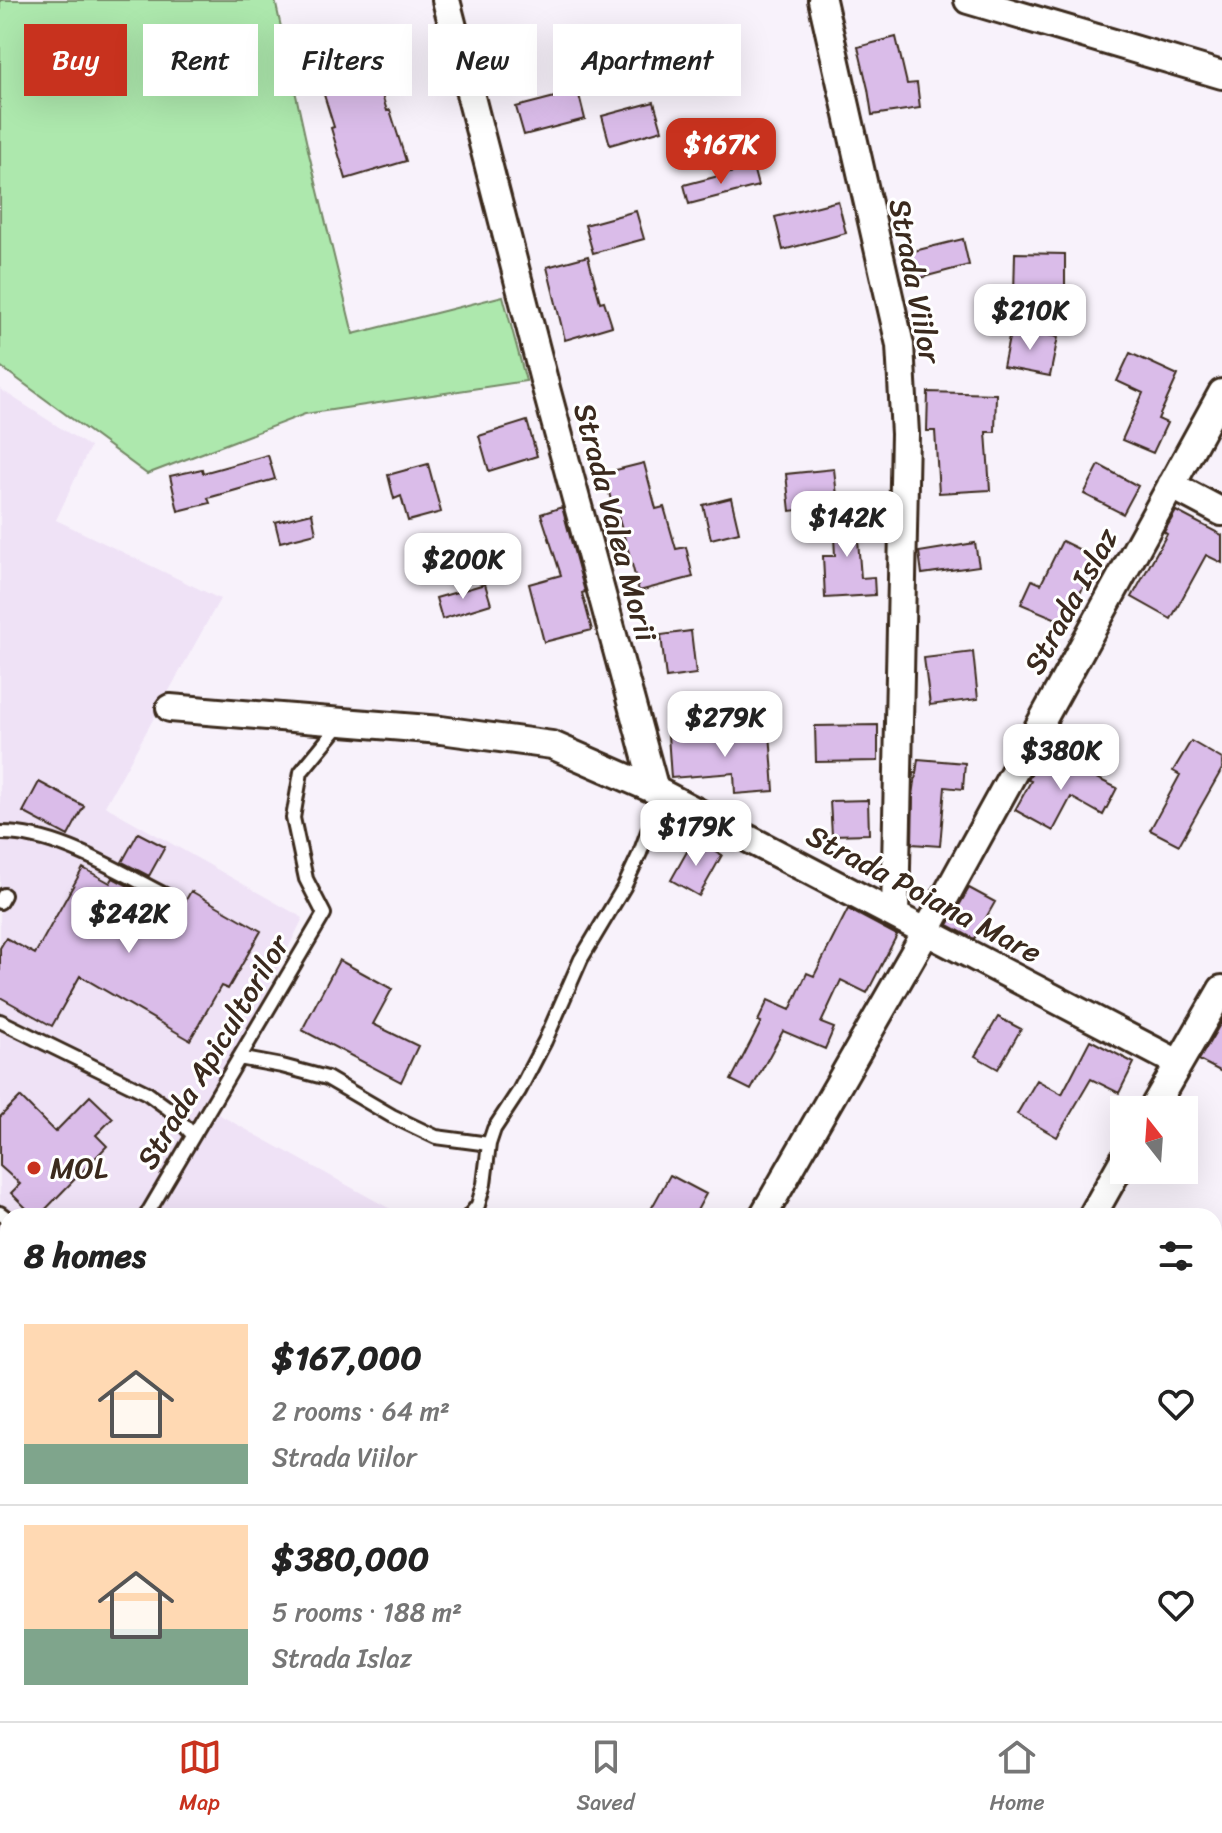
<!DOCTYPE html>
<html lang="en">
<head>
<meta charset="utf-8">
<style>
	:root { --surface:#fff; --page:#f6f6f6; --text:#222; --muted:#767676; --line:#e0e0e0; --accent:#c8321e }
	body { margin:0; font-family:Sriracha,sans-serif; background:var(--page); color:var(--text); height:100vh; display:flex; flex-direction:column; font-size:30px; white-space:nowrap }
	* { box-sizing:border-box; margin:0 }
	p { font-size:26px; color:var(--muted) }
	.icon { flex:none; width:44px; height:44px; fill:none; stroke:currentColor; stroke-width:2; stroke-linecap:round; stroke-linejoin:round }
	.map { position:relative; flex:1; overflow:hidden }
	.sheet { position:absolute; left:0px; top:1208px; width:1222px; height:514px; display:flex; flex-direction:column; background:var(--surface); border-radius:24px 24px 0 0; box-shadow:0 8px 32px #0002 }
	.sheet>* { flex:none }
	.banner { position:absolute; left:24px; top:24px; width:800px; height:72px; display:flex; gap:16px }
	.needle { width:52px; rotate:343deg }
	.controls { position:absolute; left:1110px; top:1096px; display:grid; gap:16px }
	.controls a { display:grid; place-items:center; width:88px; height:88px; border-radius:0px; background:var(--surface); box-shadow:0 8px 32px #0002; font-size:40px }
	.price { position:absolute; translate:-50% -68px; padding:0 18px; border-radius:16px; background:#fff; color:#222; font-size:26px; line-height:52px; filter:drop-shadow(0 2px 4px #0008) }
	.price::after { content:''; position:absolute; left:50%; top:48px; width:24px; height:18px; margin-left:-12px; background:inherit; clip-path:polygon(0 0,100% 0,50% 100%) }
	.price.selected { background:var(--accent); color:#fff }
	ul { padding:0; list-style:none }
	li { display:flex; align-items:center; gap:24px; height:200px; padding:0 24px }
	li+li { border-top:2px solid var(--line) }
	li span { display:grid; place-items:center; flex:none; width:224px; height:160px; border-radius:0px; color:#555 }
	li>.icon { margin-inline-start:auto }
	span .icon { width:96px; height:96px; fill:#fffc; stroke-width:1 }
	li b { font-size:34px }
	h2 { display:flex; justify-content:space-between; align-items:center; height:96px; padding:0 24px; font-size:34px }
	.chip { padding:0 28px; border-radius:0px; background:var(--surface); box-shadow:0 8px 32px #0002; font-size:28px; line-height:72px }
	.chip.selected { background:var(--accent); color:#fff }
	.tabs { display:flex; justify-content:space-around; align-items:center; height:112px; border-top:2px solid var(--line); background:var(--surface); font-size:22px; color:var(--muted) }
	.tabs a { display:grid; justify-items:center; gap:4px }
	.tabs .selected { color:var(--accent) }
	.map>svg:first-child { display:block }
</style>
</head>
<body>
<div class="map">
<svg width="1222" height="1721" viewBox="0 0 1222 1721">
	<rect width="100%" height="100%" fill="#f8f2fb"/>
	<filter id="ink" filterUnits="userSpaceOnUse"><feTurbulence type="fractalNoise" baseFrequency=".0125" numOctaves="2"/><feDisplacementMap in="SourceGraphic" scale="16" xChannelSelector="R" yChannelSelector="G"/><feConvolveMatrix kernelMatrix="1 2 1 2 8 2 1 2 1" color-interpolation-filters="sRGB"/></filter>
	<g filter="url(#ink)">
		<path fill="#efe2f6" d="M 0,389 L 90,447 L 56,520 L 220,599 L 105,806 L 303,918 L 209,1109 L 403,1216 L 8,1216 L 8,1277 L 0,1272 Z"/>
		<path fill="#ade8ad" stroke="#748966" stroke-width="2" d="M 0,0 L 275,0 L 309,154 L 353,334 L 503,296 L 526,381 L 305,414 L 147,474 L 0,366 Z
			M 0,1341 L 8,1345 L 8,1714 L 844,1714 L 857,1721 L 0,1721 Z"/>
		<path fill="#dabce9" stroke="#3b2a1e" stroke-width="2" d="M 896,37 L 907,84 L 917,83 L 920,108 L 872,115 L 868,89 L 858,47 Z
			M 369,52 L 387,111 L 390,110 L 406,161 L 346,179 L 331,128 L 334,127 L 316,69 Z
			M 578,91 L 585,119 L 524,135 L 516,107 Z
			M 654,102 L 662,130 L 610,145 L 602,116 Z
			M 753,167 L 758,186 L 689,204 L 684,185 Z
			M 838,201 L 846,233 L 783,250 L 775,217 Z
			M 636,211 L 644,239 L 593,253 L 585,225 Z
			M 963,239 L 969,265 L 916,279 L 910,252 Z
			M 1015,253 L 1065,254 L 1065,296 L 1014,295 Z
			M 588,256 L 600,302 L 604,301 L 612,326 L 565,340 L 547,267 Z
			M 1011,328 L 1058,337 L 1050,376 L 1003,367 Z
			M 1130,353 L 1178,375 L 1158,419 L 1167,423 L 1153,453 L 1122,440 L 1143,393 L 1117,381 Z
			M 928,392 L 996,394 L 995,432 L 986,432 L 990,490 L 939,493 L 935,431 L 927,431 Z
			M 527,421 L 537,456 L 489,471 L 479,436 Z
			M 268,455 L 275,479 L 208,498 L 210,503 L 178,511 L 170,476 L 202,469 L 203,473 Z
			M 644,463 L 656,509 L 664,507 L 676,549 L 686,547 L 693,577 L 639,591 L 629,553 L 614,503 L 612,504 L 604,473 Z
			M 428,464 L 441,512 L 408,521 L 401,496 L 394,499 L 388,475 Z
			M 1099,465 L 1138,486 L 1123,514 L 1084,494 Z
			M 834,469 L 838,505 L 790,511 L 786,474 Z
			M 731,498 L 739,532 L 711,539 L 703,505 Z
			M 562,507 L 585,592 L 582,593 L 592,630 L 544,642 L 529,584 L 561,575 L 541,514 Z
			M 1176,511 L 1222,535 L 1222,563 L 1206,555 L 1171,619 L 1132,597 L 1167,534 L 1164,532 Z
			M 312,513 L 316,533 L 280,542 L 275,522 Z
			M 867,513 L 869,540 L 858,540 L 861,578 L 874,577 L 875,595 L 825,598 L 823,556 L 835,556 L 833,515 Z
			M 1062,541 L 1097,558 L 1066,623 L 1021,604 L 1032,580 L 1041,584 Z
			M 975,543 L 979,566 L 922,574 L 919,552 Z
			M 485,584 L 491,604 L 442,619 L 436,598 Z
			M 691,631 L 696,674 L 666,678 L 661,635 Z
			M 973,652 L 978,699 L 930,705 L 924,658 Z
			M 878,725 L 878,761 L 816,762 L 815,726 Z
			M 770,732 L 774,791 L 735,794 L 734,773 L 671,778 L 668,735 L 696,733 L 697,737 Z
			M 1191,741 L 1222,759 L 1222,769 L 1179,845 L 1150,830 L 1180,775 L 1173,771 Z
			M 1043,752 L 1117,788 L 1103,815 L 1071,797 L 1053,831 L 1015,810 L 1031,781 L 1028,780 Z
			M 918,759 L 965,763 L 963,789 L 945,787 L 940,846 L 912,844 L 913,796 Z
			M 39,782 L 84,806 L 68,836 L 23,812 Z
			M 868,800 L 869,834 L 832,835 L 830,801 Z
			M 138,833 L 165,847 L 149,876 L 122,862 Z
			M 694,839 L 722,855 L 699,896 L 671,880 Z
			M 83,868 L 110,883 L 113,878 L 140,892 L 136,898 L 175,919 L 191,891 L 261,931 L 228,989 L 221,986 L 190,1040 L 80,976 L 52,1026 L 0,997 L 0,948 L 6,938 L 35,954 Z
			M 969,888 L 995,902 L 974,939 L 948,925 Z
			M 848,909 L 897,935 L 867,993 L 841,980 L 821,1023 L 834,1028 L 825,1049 L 783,1031 L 751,1090 L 731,1080 L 761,1022 L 758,1021 L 768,1000 L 790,1010 L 807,973 L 814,976 Z
			M 339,960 L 392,989 L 373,1024 L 418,1046 L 401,1082 L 302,1030 Z
			M 998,1017 L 1021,1029 L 998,1069 L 975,1056 Z
			M 1222,1021 L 1222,1072 L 1199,1060 Z
			M 1090,1040 L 1134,1063 L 1119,1093 L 1091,1079 L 1057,1137 L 1017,1114 L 1037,1080 L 1062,1094 Z
			M 90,1096 L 113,1118 L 96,1135 L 107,1146 L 39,1216 L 34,1216 L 11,1193 L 20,1184 L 0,1166 L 0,1117 L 20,1097 L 55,1132 Z
			M 670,1175 L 706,1194 L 694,1216 L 664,1216 L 651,1209 Z"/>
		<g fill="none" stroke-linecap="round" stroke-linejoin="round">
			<defs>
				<path id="lane" d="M 0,833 C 58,832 119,872 169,897
					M 0,902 L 4,895
					M 0,1021 L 147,1093 L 169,1109 L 193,1135
					M 239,1058 L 282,1066 L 327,1078 L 392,1116 L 436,1137 L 489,1144
					M 0,1213 L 8,1219
					M 146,1216 L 324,914 L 306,879 L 293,818 L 301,772 L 342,722
					M 469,1216 L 478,1205 L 484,1184 L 489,1144 L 494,1129 L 519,1091 L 545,1041 L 581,959 L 624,887 L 640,853 L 653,818 L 655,790
					M 1214,1305 L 1216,1306"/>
				<path id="street" d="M 446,0 L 547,392 L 655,790
					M 822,0 L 900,345 L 905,434 L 895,915
					M 968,0 L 1222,75
					M 1171,485 L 1222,512
					M 170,708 L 441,730 L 552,745 L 655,790 L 1178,1063
					M 1152,1110 L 1222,989
					M 763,1216 L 926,932 L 1222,393
					M 1092,1216 L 1124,1159
					M 872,1714 L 885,1721"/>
				<path id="secondary" d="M 1214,1707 L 1222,1692"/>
				<path id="primary" d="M 0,1317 L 8,1322
					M 728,1714 L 740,1721
					M 808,1714 L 821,1721"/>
			</defs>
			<use href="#lane" stroke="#3b2a1e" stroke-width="18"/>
			<use href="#street" stroke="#3b2a1e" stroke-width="32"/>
			<use href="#secondary" stroke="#3b2a1e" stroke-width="42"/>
			<use href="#primary" stroke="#3b2a1e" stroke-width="46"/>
			<use href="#lane" stroke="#fff" stroke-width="12"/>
			<use href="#street" stroke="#fff" stroke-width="26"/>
			<use href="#secondary" stroke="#fff" stroke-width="36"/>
			<use href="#primary" stroke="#fbe080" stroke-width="40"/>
		</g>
	</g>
	<circle fill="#c8321e" stroke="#fff" stroke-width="3" cx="34" cy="1168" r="8"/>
	<g text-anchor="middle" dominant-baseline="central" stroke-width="6" stroke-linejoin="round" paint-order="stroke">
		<g font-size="30" fill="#3b2a1e" stroke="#fff">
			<text transform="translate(915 281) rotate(79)">Strada Viilor</text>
			<text transform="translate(615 522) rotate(75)">Strada Valea Morii</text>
			<text transform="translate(1071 601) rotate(-61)">Strada Islaz</text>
			<text transform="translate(924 894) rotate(28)">Strada Poiana Mare</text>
			<text transform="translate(213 1052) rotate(-59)">Strada Apicultorilor</text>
		</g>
		<g font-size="30" fill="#3b2a1e" stroke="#fff" text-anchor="start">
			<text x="50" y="1168">MOL</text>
		</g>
	</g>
</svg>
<div class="controls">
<a><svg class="needle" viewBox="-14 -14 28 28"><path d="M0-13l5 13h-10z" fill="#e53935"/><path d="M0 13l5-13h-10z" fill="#767676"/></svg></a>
</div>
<b class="price selected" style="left:721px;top:186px">$167K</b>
<b class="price" style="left:1030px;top:352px">$210K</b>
<b class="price" style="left:847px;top:559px">$142K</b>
<b class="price" style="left:463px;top:601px">$200K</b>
<b class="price" style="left:725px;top:759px">$279K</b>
<b class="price" style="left:1061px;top:792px">$380K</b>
<b class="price" style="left:696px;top:868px">$179K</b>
<b class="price" style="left:129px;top:955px">$242K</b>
<div class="banner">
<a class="chip selected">Buy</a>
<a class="chip">Rent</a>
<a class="chip">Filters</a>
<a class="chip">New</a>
<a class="chip">Apartment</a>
</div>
<section class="sheet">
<h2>8 homes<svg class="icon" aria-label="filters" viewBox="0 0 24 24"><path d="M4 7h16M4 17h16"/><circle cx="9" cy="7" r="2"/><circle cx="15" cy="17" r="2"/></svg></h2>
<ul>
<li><span style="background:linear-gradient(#ffd9b3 75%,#7fa58c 0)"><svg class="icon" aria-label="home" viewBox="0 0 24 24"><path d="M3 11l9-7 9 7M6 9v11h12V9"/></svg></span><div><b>$167,000</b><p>2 rooms · 64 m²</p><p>Strada Viilor</p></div><svg class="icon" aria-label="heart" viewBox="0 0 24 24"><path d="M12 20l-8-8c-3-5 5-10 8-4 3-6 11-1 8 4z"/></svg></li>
<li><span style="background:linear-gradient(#ffd9b3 65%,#7fa58c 0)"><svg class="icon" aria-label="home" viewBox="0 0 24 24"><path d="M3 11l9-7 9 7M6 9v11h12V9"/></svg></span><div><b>$380,000</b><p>5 rooms · 188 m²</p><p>Strada Islaz</p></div><svg class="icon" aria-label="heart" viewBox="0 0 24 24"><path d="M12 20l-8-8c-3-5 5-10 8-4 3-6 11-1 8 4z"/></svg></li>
</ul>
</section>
</div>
<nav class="tabs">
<a class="selected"><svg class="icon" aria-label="map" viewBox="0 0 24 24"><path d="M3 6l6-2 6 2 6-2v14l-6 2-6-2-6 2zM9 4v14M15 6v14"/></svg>Map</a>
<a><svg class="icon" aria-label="saved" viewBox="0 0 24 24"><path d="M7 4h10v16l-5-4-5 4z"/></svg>Saved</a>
<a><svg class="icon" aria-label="home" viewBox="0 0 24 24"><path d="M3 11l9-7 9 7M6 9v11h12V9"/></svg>Home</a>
</nav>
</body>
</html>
